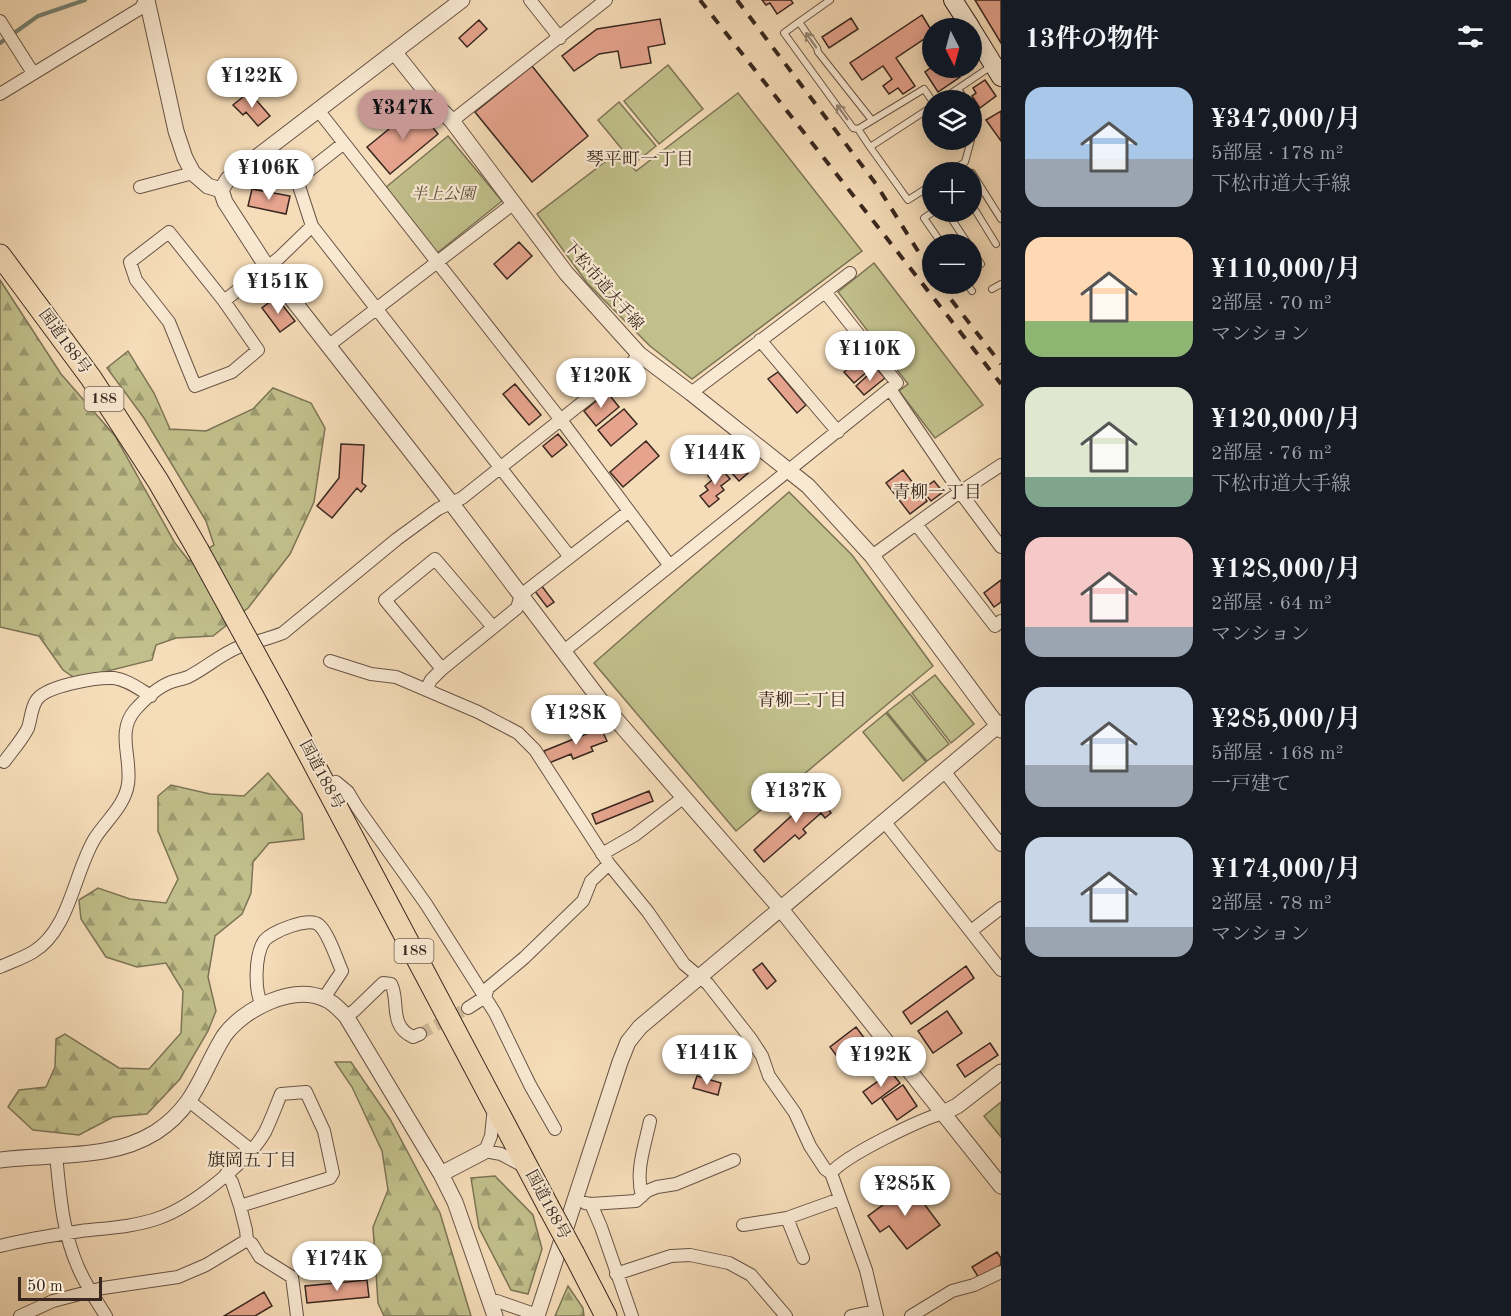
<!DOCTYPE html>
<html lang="ja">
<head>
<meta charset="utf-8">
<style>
	:root { --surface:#171b24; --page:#20242c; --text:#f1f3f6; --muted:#9ea1a6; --accent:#c59692 }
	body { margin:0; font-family:"Old Standard TT","Noto Serif JP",serif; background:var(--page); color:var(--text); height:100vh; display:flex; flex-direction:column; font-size:22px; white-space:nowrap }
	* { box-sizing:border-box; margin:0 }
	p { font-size:20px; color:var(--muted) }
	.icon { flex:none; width:33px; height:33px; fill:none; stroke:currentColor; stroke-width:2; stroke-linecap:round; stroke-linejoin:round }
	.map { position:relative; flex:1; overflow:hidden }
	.sheet { display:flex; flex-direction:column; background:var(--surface); width:510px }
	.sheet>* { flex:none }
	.needle { width:39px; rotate:174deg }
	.controls { position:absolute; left:922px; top:18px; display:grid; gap:12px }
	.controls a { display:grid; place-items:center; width:60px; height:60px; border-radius:50%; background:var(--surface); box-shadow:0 3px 15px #0003; font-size:30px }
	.scale { position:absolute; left:18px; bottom:15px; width:84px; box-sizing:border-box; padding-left:6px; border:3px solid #39271f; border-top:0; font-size:16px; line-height:21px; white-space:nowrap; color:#39271f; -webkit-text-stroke:4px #f9e9d2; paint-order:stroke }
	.price { position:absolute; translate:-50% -51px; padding:0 14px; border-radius:21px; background:#fff; color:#222; font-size:20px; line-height:39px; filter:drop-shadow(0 2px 3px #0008) }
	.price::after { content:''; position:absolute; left:50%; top:36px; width:18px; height:14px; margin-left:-9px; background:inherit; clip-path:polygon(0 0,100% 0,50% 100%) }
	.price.active { background:var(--accent); color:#111 }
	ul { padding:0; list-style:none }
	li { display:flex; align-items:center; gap:18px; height:150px; padding:0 24px }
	li span { display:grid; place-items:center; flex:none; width:168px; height:120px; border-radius:18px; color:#555 }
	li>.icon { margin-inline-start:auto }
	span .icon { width:72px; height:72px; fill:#fffc; stroke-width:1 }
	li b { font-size:26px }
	h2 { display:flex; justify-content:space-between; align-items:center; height:72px; padding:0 24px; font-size:26px }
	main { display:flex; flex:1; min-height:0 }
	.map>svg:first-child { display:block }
</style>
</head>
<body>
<main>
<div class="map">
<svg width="1001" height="1316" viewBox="0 0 1001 1316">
	<defs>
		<pattern id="forest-firs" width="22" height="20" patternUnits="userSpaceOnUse" patternTransform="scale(1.5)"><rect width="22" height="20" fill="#c1c08c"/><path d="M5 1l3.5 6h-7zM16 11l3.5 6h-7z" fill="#9e9c72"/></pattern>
	</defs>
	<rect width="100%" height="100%" fill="#f6ddb9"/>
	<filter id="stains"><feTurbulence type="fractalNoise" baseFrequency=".00333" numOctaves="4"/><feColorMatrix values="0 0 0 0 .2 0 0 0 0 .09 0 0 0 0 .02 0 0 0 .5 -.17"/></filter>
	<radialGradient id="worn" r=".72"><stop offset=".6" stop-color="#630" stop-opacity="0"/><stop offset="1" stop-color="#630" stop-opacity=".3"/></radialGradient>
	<path fill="url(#forest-firs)" stroke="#7d7456" stroke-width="1.5" d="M 0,280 L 61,374 L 115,436 L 175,543 L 189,561 L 214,545 L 206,521 L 144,418 L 107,368 L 128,351 L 154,393 L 170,429 L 206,431 L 253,409 L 273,388 L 311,403 L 325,428 L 314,502 L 290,554 L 248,608 L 213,636 L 176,638 L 156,645 L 152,660 L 76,679 L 63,670 L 39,636 L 0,627 Z
		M 268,773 L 302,814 L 304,839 L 269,843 L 253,862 L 251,893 L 242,914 L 215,936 L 208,977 L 216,1011 L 208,1031 L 180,1079 L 147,1114 L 113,1117 L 79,1135 L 33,1130 L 8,1107 L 19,1090 L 46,1087 L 55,1067 L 56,1039 L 65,1034 L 119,1068 L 149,1069 L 181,1033 L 183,991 L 166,963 L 137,967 L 106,957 L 81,919 L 79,900 L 98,888 L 130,899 L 166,903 L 178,879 L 158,831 L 158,796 L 171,785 L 210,794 L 244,796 Z
		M 335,1062 L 351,1062 L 390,1119 L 440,1213 L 471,1316 L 384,1316 L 378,1303 L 373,1227 L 388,1190 L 382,1151 L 352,1087 Z
		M 495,1176 L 533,1215 L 542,1249 L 528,1294 L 511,1290 L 479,1228 L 471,1178 Z
		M 568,1286 L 583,1308 L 584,1316 L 555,1316 Z"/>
	<path fill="#c1c08c" stroke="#7d7456" stroke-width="1.5" d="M 668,65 L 703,109 L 659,144 L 624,101 Z
		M 738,93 L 862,251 L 692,379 L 650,346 L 587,283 L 537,214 L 618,152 L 636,171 Z
		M 619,102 L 656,146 L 634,164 L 598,120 Z
		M 448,136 L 502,201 L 436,254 L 385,188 Z
		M 874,263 L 983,405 L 935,438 L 899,391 L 908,384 L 838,292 Z
		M 789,492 L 852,555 L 933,666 L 736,831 L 594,663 Z
		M 935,675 L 974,724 L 951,743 L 912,693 Z
		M 910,694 L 949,744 L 927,761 L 887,712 Z
		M 886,713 L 926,762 L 903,781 L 863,732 Z
		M 1001,1102 L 1001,1137 L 984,1116 Z"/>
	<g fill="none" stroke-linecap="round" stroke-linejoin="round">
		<path stroke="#758173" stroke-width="4" d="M 0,43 L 38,16 L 85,0"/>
	</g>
	<path fill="#e6a48e" stroke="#39271f" stroke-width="1.5" d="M 762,0 L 791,0 L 793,3 L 777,14 L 770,3 L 766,5 Z
		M 975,0 L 1001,0 L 1001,43 Z
		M 922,15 L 933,33 L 896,58 L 915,86 L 903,94 L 898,88 L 889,94 L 883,86 L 892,79 L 883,66 L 862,80 L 850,63 Z
		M 851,18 L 858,29 L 829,48 L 822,37 Z
		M 660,19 L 665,44 L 648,47 L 651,63 L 621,68 L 618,51 L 599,54 L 574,71 L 562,56 L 597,29 Z
		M 479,20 L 487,29 L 467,47 L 459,38 Z
		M 933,46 L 933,62 L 926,52 Z
		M 532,66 L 588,136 L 532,182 L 475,112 Z
		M 933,66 L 953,68 L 960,77 L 938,92 L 925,72 Z
		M 985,80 L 996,96 L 980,108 L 972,96 L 976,93 L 973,88 Z
		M 249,92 L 270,116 L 258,126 L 246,112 L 243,115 L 233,105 Z
		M 416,107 L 438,134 L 390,174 L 367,147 Z
		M 1001,111 L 1001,141 L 986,120 Z
		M 252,189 L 290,196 L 286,214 L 248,206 Z
		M 519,242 L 532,256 L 507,279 L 494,264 Z
		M 276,297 L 295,321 L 280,332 L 262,308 Z
		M 859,359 L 869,370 L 854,383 L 844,372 Z
		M 876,368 L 885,378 L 864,395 L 856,386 Z
		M 778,372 L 806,405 L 797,413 L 768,379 Z
		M 515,384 L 541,415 L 529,425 L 503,394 Z
		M 607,392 L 619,407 L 596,426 L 584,411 Z
		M 624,409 L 637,424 L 611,446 L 598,430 Z
		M 558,434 L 567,445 L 552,457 L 543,446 Z
		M 646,441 L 659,456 L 623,487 L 610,472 Z
		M 341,444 L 364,445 L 362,483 L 366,486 L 361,492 L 357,488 L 332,518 L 317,506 L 339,478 Z
		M 743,452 L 753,463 L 746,470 L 748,473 L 739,481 L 730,471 L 736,464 L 733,461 Z
		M 719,466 L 730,479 L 721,486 L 724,490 L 716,496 L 719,499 L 709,507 L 700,496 L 708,490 L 705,486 L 712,480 L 708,476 Z
		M 903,470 L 927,501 L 910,514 L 886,483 Z
		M 934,481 L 943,492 L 931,501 L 922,490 Z
		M 1001,580 L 1001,602 L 994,607 L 984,593 Z
		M 541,585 L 554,602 L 547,607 L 534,590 Z
		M 601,728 L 607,741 L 591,747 L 593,751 L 573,759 L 571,754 L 549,763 L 544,751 Z
		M 822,788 L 835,804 L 828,809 L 831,813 L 825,818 L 821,813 L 803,829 L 806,833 L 799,839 L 795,835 L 764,862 L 754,850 Z
		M 649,791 L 653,801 L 596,824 L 592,814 Z
		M 762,963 L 776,981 L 767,989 L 753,970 Z
		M 966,966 L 974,978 L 911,1024 L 903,1012 Z
		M 947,1011 L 962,1033 L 933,1053 L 918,1031 Z
		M 856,1027 L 874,1051 L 848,1071 L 830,1047 Z
		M 990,1043 L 998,1055 L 965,1077 L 957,1065 Z
		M 891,1072 L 900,1083 L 872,1104 L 863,1092 Z
		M 697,1076 L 721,1083 L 718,1095 L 693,1088 Z
		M 903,1085 L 917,1106 L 897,1120 L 882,1099 Z
		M 910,1185 L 940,1225 L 907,1249 L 889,1226 L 880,1232 L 868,1216 Z
		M 997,1252 L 1001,1258 L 1001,1265 L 979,1278 L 972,1267 Z
		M 367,1280 L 369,1297 L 307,1303 L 305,1286 Z
		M 264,1292 L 272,1306 L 255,1316 L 224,1316 Z"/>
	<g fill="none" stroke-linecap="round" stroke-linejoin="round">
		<path stroke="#d0b99a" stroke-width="12" stroke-dasharray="12 6" stroke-linecap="butt" d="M 420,1034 L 468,1008"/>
		<defs>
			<path id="service" d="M 830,0 L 799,22 L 817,48 L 818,52 L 871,119
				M 799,22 L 784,33 L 853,128 L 858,129 L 870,147 L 933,106
				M 958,89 L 965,100
				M 941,100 L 993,65
				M 972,113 L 976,119 L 972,135
				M 858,129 L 924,89 L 933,102
				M 870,147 L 908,200 L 933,184
				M 950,172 L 965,162 L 971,140
				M 972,173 L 1001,219
				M 972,205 L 996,244
				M 933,212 L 924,218 L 942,244
				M 947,212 L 968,244
				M 972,251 L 981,264
				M 967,284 L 972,291
				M 992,289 L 1001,284"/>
			<path id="minor" d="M 530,0 L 560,38
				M 0,21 L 33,73
				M 0,94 L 141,8 L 145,0
				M 318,110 L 561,420 L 670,566
				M 452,121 L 606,0
				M 140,187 L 193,173
				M 312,226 L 570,557
				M 169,232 L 224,301 L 258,350 L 232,372 L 195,386 L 169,322 L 136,280 L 130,262 Z
				M 224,301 L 279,258 L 312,226 L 297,180 L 344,143
				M 760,340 L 838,432
				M 328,346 L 514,203
				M 890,389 L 960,492 L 1001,547
				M 691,393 L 850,273
				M 916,524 L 995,626 L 1001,621
				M 872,556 L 960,492 L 1001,465
				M 564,651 L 897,383 L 825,292
				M 330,661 L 371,674 L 396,677 L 478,712 L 518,733 L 535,750 L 609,864 L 648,912 L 684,964 L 708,984 L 751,1039 L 762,1056 L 769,1076 L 795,1113 L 810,1146 L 825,1169 L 831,1173 L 866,1270 L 877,1316
				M 442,669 L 385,600 L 435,559 L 492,626
				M 426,690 L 431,680 L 442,669 L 517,608 L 521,595 L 628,512
				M 4,762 C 12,751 22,740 28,728 C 31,719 31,709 36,701 C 44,686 97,677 114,678 C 128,680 139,689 151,696
				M 944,771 L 1001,845
				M 326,784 L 336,782 L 348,792 L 357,807 L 426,904 L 495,1013 L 530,1085 L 555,1129
				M 884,821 L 1001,970
				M 602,854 L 635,835 L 684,797
				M 971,931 L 1001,908
				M 0,967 C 11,962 23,958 33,952 C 70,930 74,872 95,838 C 106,821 125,805 128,784 C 132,758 116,732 135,710 C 144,700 158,687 171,682 C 177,680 183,679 188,677 C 206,668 221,654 239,647 C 254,642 268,639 283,633 L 397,539 L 438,509 L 462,498 L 631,364 L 639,354
				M 262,1005 C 254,990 255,955 264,941 C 271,932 309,916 319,925 C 328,932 337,960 342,971 L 324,998
				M 468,1008 L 485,997 L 488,988 L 524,958 L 583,901 L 591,881 L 609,864
				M 346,1016 L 354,1011 L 383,983 L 391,984 C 400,1000 388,1026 413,1037 L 420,1034
				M 189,1101 L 251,1150
				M 494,1107 L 491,1136 L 485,1151 L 501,1154 L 525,1167
				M 56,1155 C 60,1193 62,1231 78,1267 C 85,1284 96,1300 106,1316
				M 831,1173 C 846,1155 919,1120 943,1113
				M 226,1174 L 232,1182 L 240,1206
				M 642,1196 C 635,1171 645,1145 650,1121
				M 585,1203 L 591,1204 L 601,1227 L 632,1316
				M 591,1204 L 636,1201 L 647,1191 L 657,1187 L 676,1184 L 734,1160
				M 787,1218 L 803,1258
				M 743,1225 L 787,1218 L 840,1199
				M 247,1240 L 252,1244 L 260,1257 L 292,1277 L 297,1316
				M 0,1246 C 27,1239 54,1235 81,1231 C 107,1228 134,1227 159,1218 C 191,1207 248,1162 265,1132 C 271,1120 276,1106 281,1094 L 306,1092 L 324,1131 L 333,1173 L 330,1178 L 240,1206 L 246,1230 L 247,1240 L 206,1265 L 178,1277 L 103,1288 L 53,1301 L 20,1316
				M 616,1274 L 671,1256 L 690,1255 L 729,1263 L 751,1275 L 786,1316
				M 490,1302 L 497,1301 L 537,1315
				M 851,1316 L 875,1311
				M 911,1316 L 952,1291 L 974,1285 L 1001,1272"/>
			<path id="tertiary" d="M 147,0 L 176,131 L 185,158 L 193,173 L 208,186 L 221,190
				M 395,53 L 438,107 L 452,121 L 566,273 L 639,354 L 691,393 L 808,486 L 872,556 L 1001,730
				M 221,190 L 225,202 L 267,267 L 452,504 L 607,709 L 780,908 L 1001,1186
				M 221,190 L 228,179 L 462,0
				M 943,1113 L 957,1106 L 1001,1072
				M 0,1160 C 52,1153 110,1161 156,1132 C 196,1106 201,1073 224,1036 C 243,1009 293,984 325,999 C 333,1002 339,1009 346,1016 L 441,1174 L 455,1202 L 495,1316
				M 441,1174 L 485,1151
				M 537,1316 L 620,1062 L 628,1042 L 640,1027 L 1001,723"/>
			<path id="secondary" d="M 953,0 L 971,28
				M 972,30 L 1001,77"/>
			<path id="trunk" d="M 0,255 L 91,378 L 158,481 L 198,550
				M 278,696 L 548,1206
				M 574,1254 L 606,1316"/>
		</defs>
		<use href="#service" stroke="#685446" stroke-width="8"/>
		<use href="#minor" stroke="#685446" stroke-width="14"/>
		<use href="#tertiary" stroke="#685446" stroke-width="17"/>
		<use href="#secondary" stroke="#39271f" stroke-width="20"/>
		<use href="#trunk" stroke="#39271f" stroke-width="23"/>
		<use href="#service" stroke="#f9e9d2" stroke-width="6"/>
		<use href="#minor" stroke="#f9e9d2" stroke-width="12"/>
		<use href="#tertiary" stroke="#f9e9d2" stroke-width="15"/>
		<use href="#secondary" stroke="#f9e9d2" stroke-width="18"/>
		<use href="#trunk" stroke="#f6ddb9" stroke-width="21"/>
		<path stroke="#39271f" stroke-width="4" stroke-dasharray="10 10" stroke-linecap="butt" d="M 700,0 L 1001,384
			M 737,0 L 876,184 L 933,275
			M 939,284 L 1001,364"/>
		<defs>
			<path id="trunk-bridge" d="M 198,550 L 278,696
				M 548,1206 L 574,1254"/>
		</defs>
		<use href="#trunk-bridge" stroke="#39271f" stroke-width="23" stroke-linecap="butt"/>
		<use href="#trunk-bridge" stroke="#f6ddb9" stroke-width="21"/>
	</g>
	<defs><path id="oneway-shaft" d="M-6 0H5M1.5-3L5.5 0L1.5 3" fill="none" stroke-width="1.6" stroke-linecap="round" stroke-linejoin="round" transform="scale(1.5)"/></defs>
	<g stroke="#998878">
		<use href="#oneway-shaft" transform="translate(811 40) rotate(-125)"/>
		<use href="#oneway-shaft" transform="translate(842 112) rotate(-126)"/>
	</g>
	<g text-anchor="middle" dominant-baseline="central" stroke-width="4.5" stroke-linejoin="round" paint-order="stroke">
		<g fill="#f9e9d2" stroke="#736155" stroke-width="1.5">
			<rect x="84.5" y="387" width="39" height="24" rx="4.5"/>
			<rect x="394.5" y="939" width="39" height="24" rx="4.5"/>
		</g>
		<g font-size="15" font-weight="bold" fill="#39271f">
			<text x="104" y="399">188</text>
			<text x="414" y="951">188</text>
		</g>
		<g font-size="16" font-style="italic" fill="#5b4d3a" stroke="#f9e9d2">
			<text x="443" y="195">半上公園</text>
		</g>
		<g font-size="16" fill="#39271f" stroke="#f9e9d2">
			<text transform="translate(603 286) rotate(49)">下松市道大手線</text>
			<text transform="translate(64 342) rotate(54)">国道188号</text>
			<text transform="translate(321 775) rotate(62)">国道188号</text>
			<text transform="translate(547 1205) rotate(62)">国道188号</text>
		</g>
		<g font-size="18" fill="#39271f" stroke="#f9e9d2">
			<text x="640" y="160">琴平町一丁目</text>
			<text x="937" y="493">青柳一丁目</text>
			<text x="802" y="701">青柳二丁目</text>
			<text x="252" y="1161">旗岡五丁目</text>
		</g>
	</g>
	<rect width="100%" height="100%" filter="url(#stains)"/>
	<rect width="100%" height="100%" fill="url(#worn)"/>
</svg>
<div class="controls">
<a><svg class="needle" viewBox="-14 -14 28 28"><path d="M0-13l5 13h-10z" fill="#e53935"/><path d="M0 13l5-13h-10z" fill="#9ea1a6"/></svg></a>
<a><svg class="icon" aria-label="layers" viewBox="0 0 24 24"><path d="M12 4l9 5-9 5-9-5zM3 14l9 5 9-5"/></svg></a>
<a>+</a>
<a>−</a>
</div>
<div class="scale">50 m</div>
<b class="price" style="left:252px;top:109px">¥122K</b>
<b class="price active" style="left:403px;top:141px">¥347K</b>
<b class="price" style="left:269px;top:201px">¥106K</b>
<b class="price" style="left:278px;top:315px">¥151K</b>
<b class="price" style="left:870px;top:382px">¥110K</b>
<b class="price" style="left:601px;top:409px">¥120K</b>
<b class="price" style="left:715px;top:486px">¥144K</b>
<b class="price" style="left:576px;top:746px">¥128K</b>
<b class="price" style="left:796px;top:824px">¥137K</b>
<b class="price" style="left:707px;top:1086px">¥141K</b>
<b class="price" style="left:881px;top:1088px">¥192K</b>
<b class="price" style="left:905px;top:1217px">¥285K</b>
<b class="price" style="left:337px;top:1292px">¥174K</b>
</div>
<section class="sheet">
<h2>13件の物件<svg class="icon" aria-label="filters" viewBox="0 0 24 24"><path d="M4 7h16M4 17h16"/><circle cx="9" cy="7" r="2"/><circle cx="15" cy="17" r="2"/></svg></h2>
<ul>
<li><span style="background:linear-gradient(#a9c7e8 60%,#9aa5b1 0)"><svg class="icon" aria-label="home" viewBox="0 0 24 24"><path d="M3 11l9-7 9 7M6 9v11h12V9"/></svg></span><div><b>¥347,000/月</b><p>5部屋 · 178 m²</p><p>下松市道大手線</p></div></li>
<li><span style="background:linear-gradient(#ffd9b3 70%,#8fb573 0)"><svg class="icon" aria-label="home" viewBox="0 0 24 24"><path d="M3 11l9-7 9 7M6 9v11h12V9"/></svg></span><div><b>¥110,000/月</b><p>2部屋 · 70 m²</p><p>マンション</p></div></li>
<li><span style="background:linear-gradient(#dfe7d0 75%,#7fa58c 0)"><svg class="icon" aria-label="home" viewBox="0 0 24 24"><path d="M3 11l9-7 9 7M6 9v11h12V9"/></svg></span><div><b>¥120,000/月</b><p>2部屋 · 76 m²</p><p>下松市道大手線</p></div></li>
<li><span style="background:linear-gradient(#f6c9c9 75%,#9aa5b1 0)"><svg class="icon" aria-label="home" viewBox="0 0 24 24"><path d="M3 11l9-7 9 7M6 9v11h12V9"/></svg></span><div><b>¥128,000/月</b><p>2部屋 · 64 m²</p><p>マンション</p></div></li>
<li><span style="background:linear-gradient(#c9d6e8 65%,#9aa5b1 0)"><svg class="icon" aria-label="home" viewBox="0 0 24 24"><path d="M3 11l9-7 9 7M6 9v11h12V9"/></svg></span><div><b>¥285,000/月</b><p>5部屋 · 168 m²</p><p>一戸建て</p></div></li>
<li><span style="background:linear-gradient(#c9d6e8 75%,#9aa5b1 0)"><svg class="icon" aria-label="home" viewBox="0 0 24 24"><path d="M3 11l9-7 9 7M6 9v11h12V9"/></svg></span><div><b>¥174,000/月</b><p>2部屋 · 78 m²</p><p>マンション</p></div></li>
</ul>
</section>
</main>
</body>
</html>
